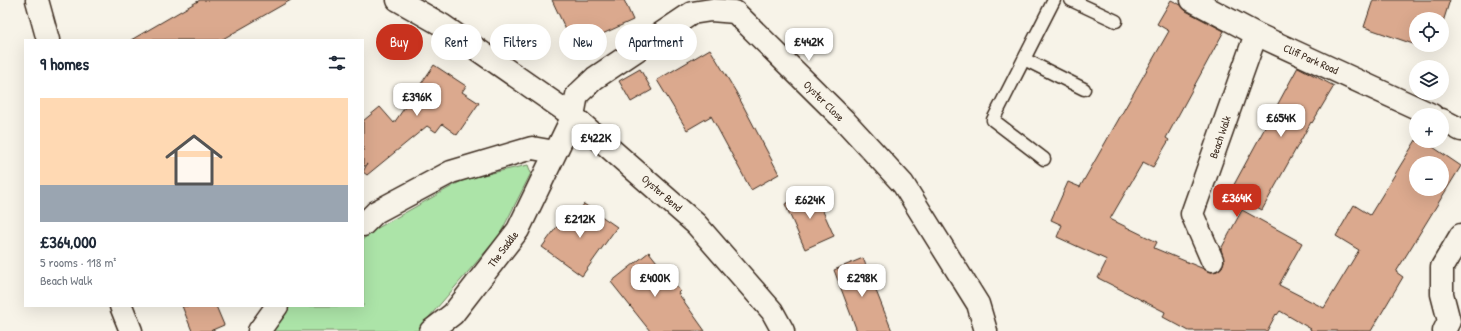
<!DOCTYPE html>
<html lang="en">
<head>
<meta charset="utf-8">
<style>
	:root { --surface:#fff; --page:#f2f2f3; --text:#1f2937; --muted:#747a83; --accent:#c8321e }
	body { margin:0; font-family:"Patrick Hand",sans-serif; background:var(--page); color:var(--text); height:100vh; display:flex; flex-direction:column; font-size:15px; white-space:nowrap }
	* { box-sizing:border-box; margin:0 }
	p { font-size:13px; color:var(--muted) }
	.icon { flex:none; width:22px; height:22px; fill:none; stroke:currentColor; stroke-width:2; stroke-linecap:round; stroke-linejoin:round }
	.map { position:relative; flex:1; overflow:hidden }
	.side { position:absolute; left:24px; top:39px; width:340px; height:268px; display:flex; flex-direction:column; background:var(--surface); border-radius:0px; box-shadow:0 4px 16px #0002 }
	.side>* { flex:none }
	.top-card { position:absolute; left:376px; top:24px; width:380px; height:36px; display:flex; gap:8px }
	.tools { position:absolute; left:1409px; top:12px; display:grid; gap:8px }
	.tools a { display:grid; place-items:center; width:40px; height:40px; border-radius:50%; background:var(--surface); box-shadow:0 4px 16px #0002; font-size:20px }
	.price { position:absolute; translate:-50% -34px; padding:0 9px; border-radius:8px; background:#fff; color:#222; font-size:13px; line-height:26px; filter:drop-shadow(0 1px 2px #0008) }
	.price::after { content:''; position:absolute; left:50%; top:24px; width:12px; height:9px; margin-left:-6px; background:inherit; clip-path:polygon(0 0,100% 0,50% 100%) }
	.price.active { background:var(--accent); color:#fff }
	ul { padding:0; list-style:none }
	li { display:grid; align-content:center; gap:8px; height:212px; padding:0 16px }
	li span { display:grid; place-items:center; height:124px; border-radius:0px; color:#555 }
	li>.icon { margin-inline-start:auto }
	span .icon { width:72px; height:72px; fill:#fffc; stroke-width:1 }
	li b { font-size:17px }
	h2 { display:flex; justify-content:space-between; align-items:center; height:48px; padding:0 16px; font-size:17px }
	.chip { padding:0 14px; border-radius:18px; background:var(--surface); box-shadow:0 4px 16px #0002; font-size:14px; line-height:36px }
	.chip.active { background:var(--accent); color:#fff }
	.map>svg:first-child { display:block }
</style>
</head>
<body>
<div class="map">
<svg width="1461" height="331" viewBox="0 0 1461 331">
	<rect width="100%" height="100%" fill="#f7f3e8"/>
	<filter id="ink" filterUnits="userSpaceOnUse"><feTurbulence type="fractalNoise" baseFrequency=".025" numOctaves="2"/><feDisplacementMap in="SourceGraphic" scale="8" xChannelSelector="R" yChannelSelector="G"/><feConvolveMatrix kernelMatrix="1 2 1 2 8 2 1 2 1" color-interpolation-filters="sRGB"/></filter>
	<g filter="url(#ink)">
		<path fill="#ace4a8" stroke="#748763" d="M 528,165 L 531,173 L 499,236 L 417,331 L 269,331 L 289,306 L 363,306 L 363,239 L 376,229 L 465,179 Z"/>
		<path fill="#dba98e" stroke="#3b2a1e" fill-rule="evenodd" d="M 200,0 L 291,0 L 221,40 L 131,40 Z
			M 552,0 L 624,0 L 633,20 L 574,47 Z
			M 1171,0 L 1181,5 L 1186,11 L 1224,31 L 1166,138 L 1169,140 L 1153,167 L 1143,162 L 1110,219 L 1157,242 L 1154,248 L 1211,272 L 1217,271 L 1222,267 L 1224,261 L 1221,249 L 1242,210 L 1302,243 L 1279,285 L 1324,308 L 1359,250 L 1336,236 L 1354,205 L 1370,215 L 1416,140 L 1416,141 L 1424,141 L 1461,166 L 1396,272 L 1403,277 L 1371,331 L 1310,331 L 1311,329 L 1280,311 L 1277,315 L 1276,314 L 1267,331 L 1189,331 L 1163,317 L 1165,312 L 1098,278 L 1107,260 L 1057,237 L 1062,225 L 1051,220 L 1068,182 L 1080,187 L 1169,31 L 1157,24 ZM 1416,163 L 1442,163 L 1442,189 L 1416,189 Z
			M 1373,0 L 1450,0 L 1442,25 L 1442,19 L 1416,19 L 1416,45 L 1364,27 Z
			M 710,49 L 736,92 L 779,174 L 751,190 L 711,116 L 687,130 L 657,80 Z
			M 434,65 L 466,86 L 462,92 L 479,103 L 457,135 L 442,124 L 436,132 L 427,126 L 367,175 L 363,172 L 367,164 L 363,167 L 363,121 L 380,107 L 394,123 Z
			M 1298,67 L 1334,86 L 1312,123 L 1311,122 L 1262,210 L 1230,192 Z
			M 640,69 L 652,90 L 631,102 L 619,81 Z
			M 814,191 L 834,236 L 805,249 L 785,204 Z
			M 584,204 L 617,227 L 582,276 L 542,247 L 564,217 L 571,222 Z
			M 649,252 L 680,291 L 678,293 L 705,331 L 650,331 L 611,282 Z
			M 863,258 L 892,331 L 857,331 L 834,270 Z
			M 182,306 L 216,306 L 224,325 L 210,331 L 192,331 Z"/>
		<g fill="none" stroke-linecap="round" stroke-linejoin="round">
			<defs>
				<path id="service" d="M 1071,0 L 1116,21
					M 1024,59 L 1084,89
					M 1044,159 L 993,120 L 1054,0"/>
				<path id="minor" d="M 37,0 L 48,40
					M 398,0 L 442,25 L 573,116 L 696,224 L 772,311 L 783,331
					M 1192,0 L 1256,34 L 1432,115
					M 1442,120 L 1461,130
					M 363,225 L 376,212 L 451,172 L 532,148 L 555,152
					M 1212,260 L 1192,214 L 1256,34
					M 121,306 L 131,331
					M 259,331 L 277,306
					M 431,331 L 453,314 L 518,230 L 573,116 L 577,95 L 595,78 L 692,13 L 711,10 L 735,12 L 844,120 L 903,184 L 978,304 L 986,331
					M 1444,331 L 1449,321 L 1442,294 L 1442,267 L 1461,235"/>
			</defs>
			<use href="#service" stroke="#3b2a1e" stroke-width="15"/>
			<use href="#minor" stroke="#3b2a1e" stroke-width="25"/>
			<use href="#service" stroke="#f7f3e8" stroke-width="12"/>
			<use href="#minor" stroke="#f7f3e8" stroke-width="22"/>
		</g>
	</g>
	<g text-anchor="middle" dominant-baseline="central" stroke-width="3.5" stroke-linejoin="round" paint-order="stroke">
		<g font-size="11" fill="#3b2a1e" stroke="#f7f3e8">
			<text transform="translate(1311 59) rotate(24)">Cliff Park Road</text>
			<text transform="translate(824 101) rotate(45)">Oyster Close</text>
			<text transform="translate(1220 137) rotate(-71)">Beach Walk</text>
			<text transform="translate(662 193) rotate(41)">Oyster Bend</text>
			<text transform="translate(503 249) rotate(-53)">The Saddle</text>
		</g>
	</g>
</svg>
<div class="tools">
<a><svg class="icon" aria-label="locate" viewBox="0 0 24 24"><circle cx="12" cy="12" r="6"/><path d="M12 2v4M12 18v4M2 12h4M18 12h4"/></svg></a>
<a><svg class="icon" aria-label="layers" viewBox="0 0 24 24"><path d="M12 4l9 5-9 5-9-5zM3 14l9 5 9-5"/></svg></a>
<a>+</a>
<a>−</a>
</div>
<b class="price" style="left:809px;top:62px">£442K</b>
<b class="price" style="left:417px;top:117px">£396K</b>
<b class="price" style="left:1281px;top:138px">£654K</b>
<b class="price" style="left:596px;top:158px">£422K</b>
<b class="price active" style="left:1237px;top:218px">£364K</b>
<b class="price" style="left:810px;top:220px">£624K</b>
<b class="price" style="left:580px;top:239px">£212K</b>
<b class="price" style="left:655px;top:298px">£400K</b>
<b class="price" style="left:862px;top:298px">£298K</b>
<div class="top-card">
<a class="chip active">Buy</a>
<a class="chip">Rent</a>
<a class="chip">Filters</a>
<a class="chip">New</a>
<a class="chip">Apartment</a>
</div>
<section class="side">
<h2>9 homes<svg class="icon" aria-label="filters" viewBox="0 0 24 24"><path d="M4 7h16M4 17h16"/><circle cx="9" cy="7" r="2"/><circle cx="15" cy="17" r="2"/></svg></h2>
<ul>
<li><span style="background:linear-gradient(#ffd9b3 70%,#9aa5b1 0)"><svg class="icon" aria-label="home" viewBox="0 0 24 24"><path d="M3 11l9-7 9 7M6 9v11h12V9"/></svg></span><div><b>£364,000</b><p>5 rooms · 118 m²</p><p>Beach Walk</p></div></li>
</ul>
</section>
</div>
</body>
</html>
